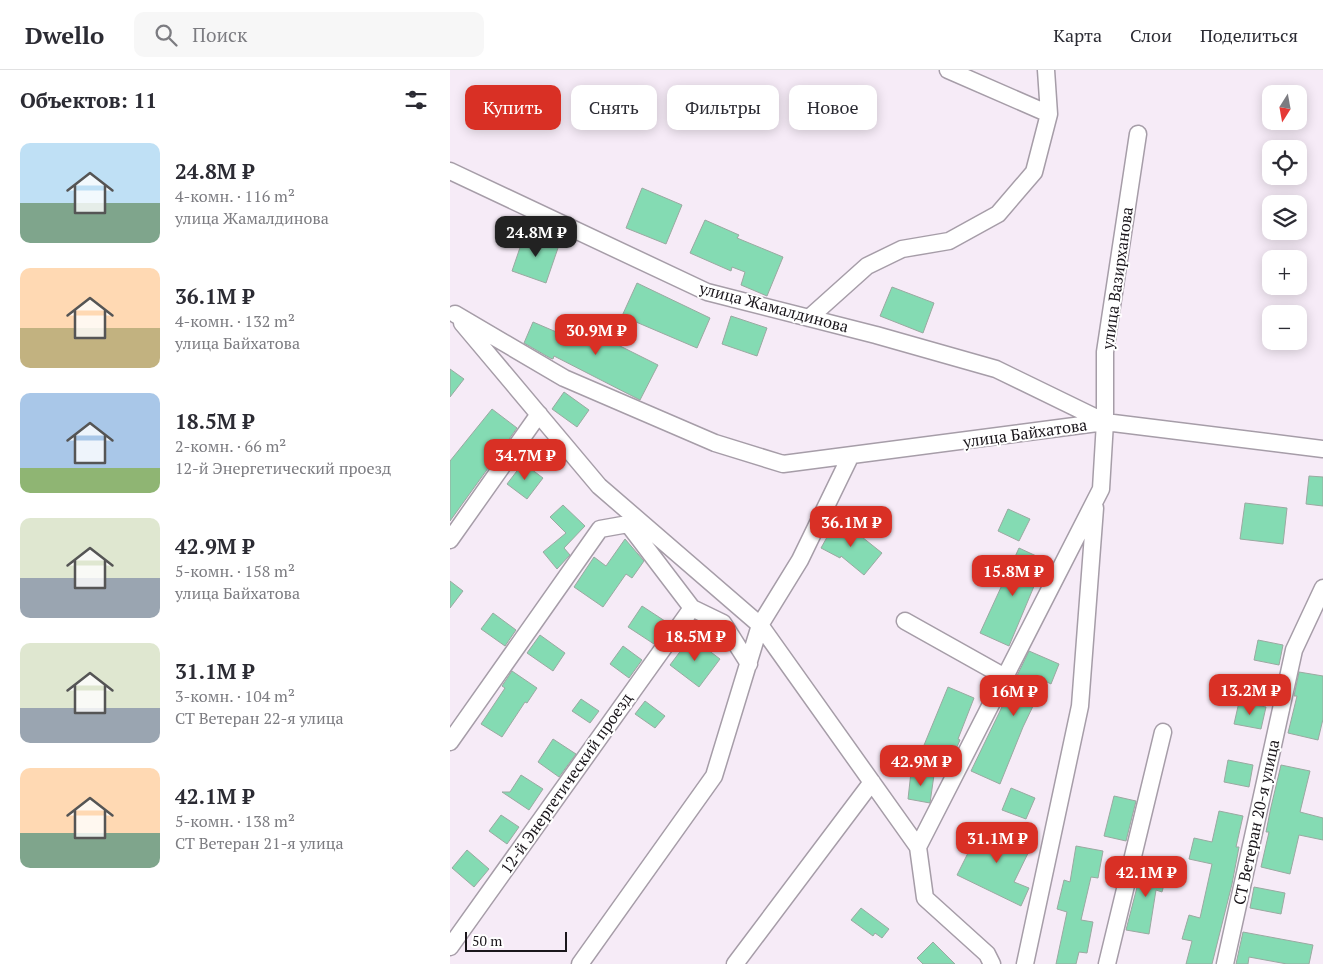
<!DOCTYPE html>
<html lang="ru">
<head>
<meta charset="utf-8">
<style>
	:root { --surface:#fff; --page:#f7f7f7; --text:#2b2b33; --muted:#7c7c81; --line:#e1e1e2; --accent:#d93025 }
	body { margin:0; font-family:"PT Serif",serif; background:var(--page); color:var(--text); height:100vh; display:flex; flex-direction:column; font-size:19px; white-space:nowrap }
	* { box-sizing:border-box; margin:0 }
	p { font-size:16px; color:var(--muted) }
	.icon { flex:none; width:28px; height:28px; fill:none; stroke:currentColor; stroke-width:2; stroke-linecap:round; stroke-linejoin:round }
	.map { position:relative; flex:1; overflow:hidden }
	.side { display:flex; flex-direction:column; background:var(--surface); width:450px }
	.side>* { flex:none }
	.guide { position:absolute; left:15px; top:15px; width:475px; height:45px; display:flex; gap:10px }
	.needle { width:32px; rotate:191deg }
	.controls { position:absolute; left:812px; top:15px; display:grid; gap:10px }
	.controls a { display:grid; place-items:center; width:45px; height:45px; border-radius:10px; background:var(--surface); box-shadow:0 2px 12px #0003; font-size:25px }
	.scale { position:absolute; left:15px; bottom:12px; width:102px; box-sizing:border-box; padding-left:5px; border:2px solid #1a161b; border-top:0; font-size:14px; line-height:18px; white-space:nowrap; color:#1a161b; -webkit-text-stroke:4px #fff; paint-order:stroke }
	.price { position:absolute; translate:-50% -42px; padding:0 11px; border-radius:10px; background:var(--accent); color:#fff; font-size:16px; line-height:32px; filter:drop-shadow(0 1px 2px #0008) }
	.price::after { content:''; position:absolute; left:50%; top:30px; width:15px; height:11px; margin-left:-8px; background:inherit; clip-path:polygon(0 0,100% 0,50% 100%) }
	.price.selected { background:#222; color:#fff }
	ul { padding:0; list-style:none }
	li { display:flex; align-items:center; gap:15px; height:125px; padding:0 20px }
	li span { display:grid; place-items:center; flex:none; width:140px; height:100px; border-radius:10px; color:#555 }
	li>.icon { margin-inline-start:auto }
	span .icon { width:60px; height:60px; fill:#fffc; stroke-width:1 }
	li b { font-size:21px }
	h2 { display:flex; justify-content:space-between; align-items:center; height:60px; padding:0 20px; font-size:21px }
	.chip { padding:0 18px; border-radius:10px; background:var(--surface); box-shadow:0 2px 12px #0003; font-size:18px; line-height:45px }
	.chip.selected { background:var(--accent); color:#fff }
	header { display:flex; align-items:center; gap:30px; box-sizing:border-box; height:70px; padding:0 25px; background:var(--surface); border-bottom:1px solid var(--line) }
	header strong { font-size:24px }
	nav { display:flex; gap:28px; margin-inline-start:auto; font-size:18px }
	.search { width:350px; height:45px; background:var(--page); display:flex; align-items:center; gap:12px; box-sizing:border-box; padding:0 18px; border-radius:10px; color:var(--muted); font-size:19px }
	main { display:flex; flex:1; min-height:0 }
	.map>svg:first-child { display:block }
</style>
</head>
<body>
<header>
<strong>Dwello</strong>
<div class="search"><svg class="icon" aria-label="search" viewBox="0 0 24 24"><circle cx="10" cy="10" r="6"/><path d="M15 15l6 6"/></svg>Поиск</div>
<nav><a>Карта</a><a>Слои</a><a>Поделиться</a></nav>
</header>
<main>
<section class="side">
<h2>Объектов: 11<svg class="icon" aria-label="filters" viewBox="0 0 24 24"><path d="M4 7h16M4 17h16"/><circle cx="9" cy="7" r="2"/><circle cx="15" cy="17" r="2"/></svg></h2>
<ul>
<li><span style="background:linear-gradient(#bfe0f5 60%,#7fa58c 0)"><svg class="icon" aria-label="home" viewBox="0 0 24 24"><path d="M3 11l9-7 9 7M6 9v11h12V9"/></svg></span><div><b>24.8M ₽</b><p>4-комн. · 116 m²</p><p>улица Жамалдинова</p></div></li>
<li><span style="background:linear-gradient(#ffd9b3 60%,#c2b280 0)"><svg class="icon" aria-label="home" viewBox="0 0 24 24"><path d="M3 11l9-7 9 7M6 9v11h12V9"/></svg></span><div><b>36.1M ₽</b><p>4-комн. · 132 m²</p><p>улица Байхатова</p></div></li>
<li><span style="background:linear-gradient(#a9c7e8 75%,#8fb573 0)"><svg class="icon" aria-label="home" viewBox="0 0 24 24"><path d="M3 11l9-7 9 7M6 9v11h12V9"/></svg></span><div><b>18.5M ₽</b><p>2-комн. · 66 m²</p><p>12-й Энергетический проезд</p></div></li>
<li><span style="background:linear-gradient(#dfe7d0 60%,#9aa5b1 0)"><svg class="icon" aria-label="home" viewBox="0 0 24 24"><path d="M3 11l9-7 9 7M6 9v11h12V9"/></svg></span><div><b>42.9M ₽</b><p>5-комн. · 158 m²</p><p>улица Байхатова</p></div></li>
<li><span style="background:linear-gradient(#dfe7d0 65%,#9aa5b1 0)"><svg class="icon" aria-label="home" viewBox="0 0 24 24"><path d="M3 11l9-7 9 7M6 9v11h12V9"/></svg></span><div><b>31.1M ₽</b><p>3-комн. · 104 m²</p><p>СТ Ветеран 22-я улица</p></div></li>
<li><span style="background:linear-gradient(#ffd9b3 65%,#7fa58c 0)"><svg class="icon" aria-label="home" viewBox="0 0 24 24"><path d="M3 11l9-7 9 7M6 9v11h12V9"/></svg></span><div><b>42.1M ₽</b><p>5-комн. · 138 m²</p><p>СТ Ветеран 21-я улица</p></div></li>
</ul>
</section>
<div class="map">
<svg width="873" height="894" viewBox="0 0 873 894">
	<rect width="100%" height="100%" fill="#f6ebf7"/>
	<path fill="#84dbb3" stroke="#9aa9a1" d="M 192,118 L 232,135 L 216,174 L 176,158 Z
		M 255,150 L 289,165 L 287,168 L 333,187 L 317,226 L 291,215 L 295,202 L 282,197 L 281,201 L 240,183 Z
		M 75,163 L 109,175 L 96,213 L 62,201 Z
		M 187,213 L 260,248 L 247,278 L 172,246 Z
		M 442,217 L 484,233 L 473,263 L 430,246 Z
		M 281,246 L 317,258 L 307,286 L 272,274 Z
		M 136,249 L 170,266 L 166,274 L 208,295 L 190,330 L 104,286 L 103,289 L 100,288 L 74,273 L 83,252 L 125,270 Z
		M 0,299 L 14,309 L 0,327 Z
		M 114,322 L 139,340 L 127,357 L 102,339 Z
		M 42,339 L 67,358 L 0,451 L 0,391 Z
		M 73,393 L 93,408 L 77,429 L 57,414 Z
		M 859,406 L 873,407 L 873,436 L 856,434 Z
		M 795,433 L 837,438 L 833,474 L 790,469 Z
		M 113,435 L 135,456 L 114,478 L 120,485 L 107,499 L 93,482 L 116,463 L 100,447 Z
		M 558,439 L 580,449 L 569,471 L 548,461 Z
		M 386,451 L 402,459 L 432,483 L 414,505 L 391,486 L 390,488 L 371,478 Z
		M 175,469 L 194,491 L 182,508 L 176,504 L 153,537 L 124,517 L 144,487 L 156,496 Z
		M 569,478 L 595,490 L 559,576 L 530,563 Z
		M 0,511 L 13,521 L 0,538 Z
		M 192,536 L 218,553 L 204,574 L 178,557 Z
		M 43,543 L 66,560 L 55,576 L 31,559 Z
		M 90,565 L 115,583 L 103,601 L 77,583 Z
		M 241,567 L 270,589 L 249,617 L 220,595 Z
		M 808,570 L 833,575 L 829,595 L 804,590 Z
		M 173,576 L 192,590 L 179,608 L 160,594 Z
		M 579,581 L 609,594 L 601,614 L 595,611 L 573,657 L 550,714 L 521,701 Z
		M 62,601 L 87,618 L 77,633 L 75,632 L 52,667 L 31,654 L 55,618 L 52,616 Z
		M 849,602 L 873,606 L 873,649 L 868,670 L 838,663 L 847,626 L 844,626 Z
		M 498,617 L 524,628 L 508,669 L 510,670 L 500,693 L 472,680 Z
		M 131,629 L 149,641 L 140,653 L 122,641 Z
		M 195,631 L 215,646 L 205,658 L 185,644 Z
		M 789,632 L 816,637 L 811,659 L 784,654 Z
		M 103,669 L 126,684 L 109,707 L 88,692 Z
		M 778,690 L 803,695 L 799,717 L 774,712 Z
		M 831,695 L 860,701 L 850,742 L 873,748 L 873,770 L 849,765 L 840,804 L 811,797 L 819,762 L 816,762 L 821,737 Z
		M 461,702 L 484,705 L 480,733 L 458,729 Z
		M 71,705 L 93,719 L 79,740 L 52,722 L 60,722 Z
		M 561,718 L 585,728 L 576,749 L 552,740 Z
		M 664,726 L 686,731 L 676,771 L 654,766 Z
		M 769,741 L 793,746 L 786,777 L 789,777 L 782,814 L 762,894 L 736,894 L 742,871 L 732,869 L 739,845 L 750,848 L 762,794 L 739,789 L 744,768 L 762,772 Z
		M 51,745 L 69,757 L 57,774 L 39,761 Z
		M 533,753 L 582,775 L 564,812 L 579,818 L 571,836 L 507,805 Z
		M 626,776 L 653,781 L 648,808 L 641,807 L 631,850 L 643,852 L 637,883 L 629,882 L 626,894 L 606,894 L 617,842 L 607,839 L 614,810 L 620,812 Z
		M 17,780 L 39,799 L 24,817 L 2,798 Z
		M 693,794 L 718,800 L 712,822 L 706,820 L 699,864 L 676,860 Z
		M 804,817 L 835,823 L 831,844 L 800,838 Z
		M 411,838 L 439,859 L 432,868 L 425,863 L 423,866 L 401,850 Z
		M 793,862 L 863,875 L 859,894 L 837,894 L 799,887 L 798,894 L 786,894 Z
		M 483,872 L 505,894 L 473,894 L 467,888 Z"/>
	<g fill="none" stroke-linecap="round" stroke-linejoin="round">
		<defs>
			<path id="minor" d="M 498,0 L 599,44
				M 0,101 L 257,222 L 426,265 L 546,299 L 655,352 L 873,379
				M 5,244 L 114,308 L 265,373 L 333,394 L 655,352 L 651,419 L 468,777 L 475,828 L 537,884 L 542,894
				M 359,248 L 417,196 L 452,179 L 499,171 L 548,144 L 584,102 L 599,44 L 596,0
				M 12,253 L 149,416 L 310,555 L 468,777
				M 655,352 L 655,282 L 688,64
				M 0,470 L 89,344
				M 455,551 L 555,607
				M 0,672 L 150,459 L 178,454 L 242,538 L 273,553 L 299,594
				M 0,877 L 242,538
				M 130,894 L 264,706 L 310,555 L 350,490 L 400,387
				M 285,894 L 422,712
				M 575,894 L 630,636 L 645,438
				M 657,894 L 713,662
				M 775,894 L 844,580 L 873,518"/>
		</defs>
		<use href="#minor" stroke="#a69da8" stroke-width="19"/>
		<use href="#minor" stroke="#fff" stroke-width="16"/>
	</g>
	<g text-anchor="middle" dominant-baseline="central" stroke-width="4" stroke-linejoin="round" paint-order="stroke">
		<g font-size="16" fill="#1a161b" stroke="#fff">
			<text transform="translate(667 208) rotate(-82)">улица Вазирханова</text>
			<text transform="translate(324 237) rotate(15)">улица Жамалдинова</text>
			<text transform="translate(575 363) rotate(-8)">улица Байхатова</text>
			<text transform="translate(116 713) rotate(-55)">12-й Энергетический проезд</text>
			<text transform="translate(806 752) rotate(-78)">СТ Ветеран 20-я улица</text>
		</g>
	</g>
</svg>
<div class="controls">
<a><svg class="needle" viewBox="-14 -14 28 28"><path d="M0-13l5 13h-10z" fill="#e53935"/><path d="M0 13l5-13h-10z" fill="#7c7c81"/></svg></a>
<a><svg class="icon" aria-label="locate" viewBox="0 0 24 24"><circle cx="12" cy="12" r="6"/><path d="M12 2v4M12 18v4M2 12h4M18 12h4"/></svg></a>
<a><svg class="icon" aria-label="layers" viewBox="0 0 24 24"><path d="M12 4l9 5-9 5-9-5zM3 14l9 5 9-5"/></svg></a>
<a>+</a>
<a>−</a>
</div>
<div class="scale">50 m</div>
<b class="price selected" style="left:86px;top:188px">24.8M ₽</b>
<b class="price" style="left:146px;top:286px">30.9M ₽</b>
<b class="price" style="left:75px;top:411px">34.7M ₽</b>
<b class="price" style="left:401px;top:478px">36.1M ₽</b>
<b class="price" style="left:563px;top:527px">15.8M ₽</b>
<b class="price" style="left:245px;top:592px">18.5M ₽</b>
<b class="price" style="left:800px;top:646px">13.2M ₽</b>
<b class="price" style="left:564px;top:647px">16M ₽</b>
<b class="price" style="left:471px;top:717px">42.9M ₽</b>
<b class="price" style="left:547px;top:794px">31.1M ₽</b>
<b class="price" style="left:696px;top:828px">42.1M ₽</b>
<div class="guide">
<a class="chip selected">Купить</a>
<a class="chip">Снять</a>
<a class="chip">Фильтры</a>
<a class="chip">Новое</a>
</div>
</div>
</main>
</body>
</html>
